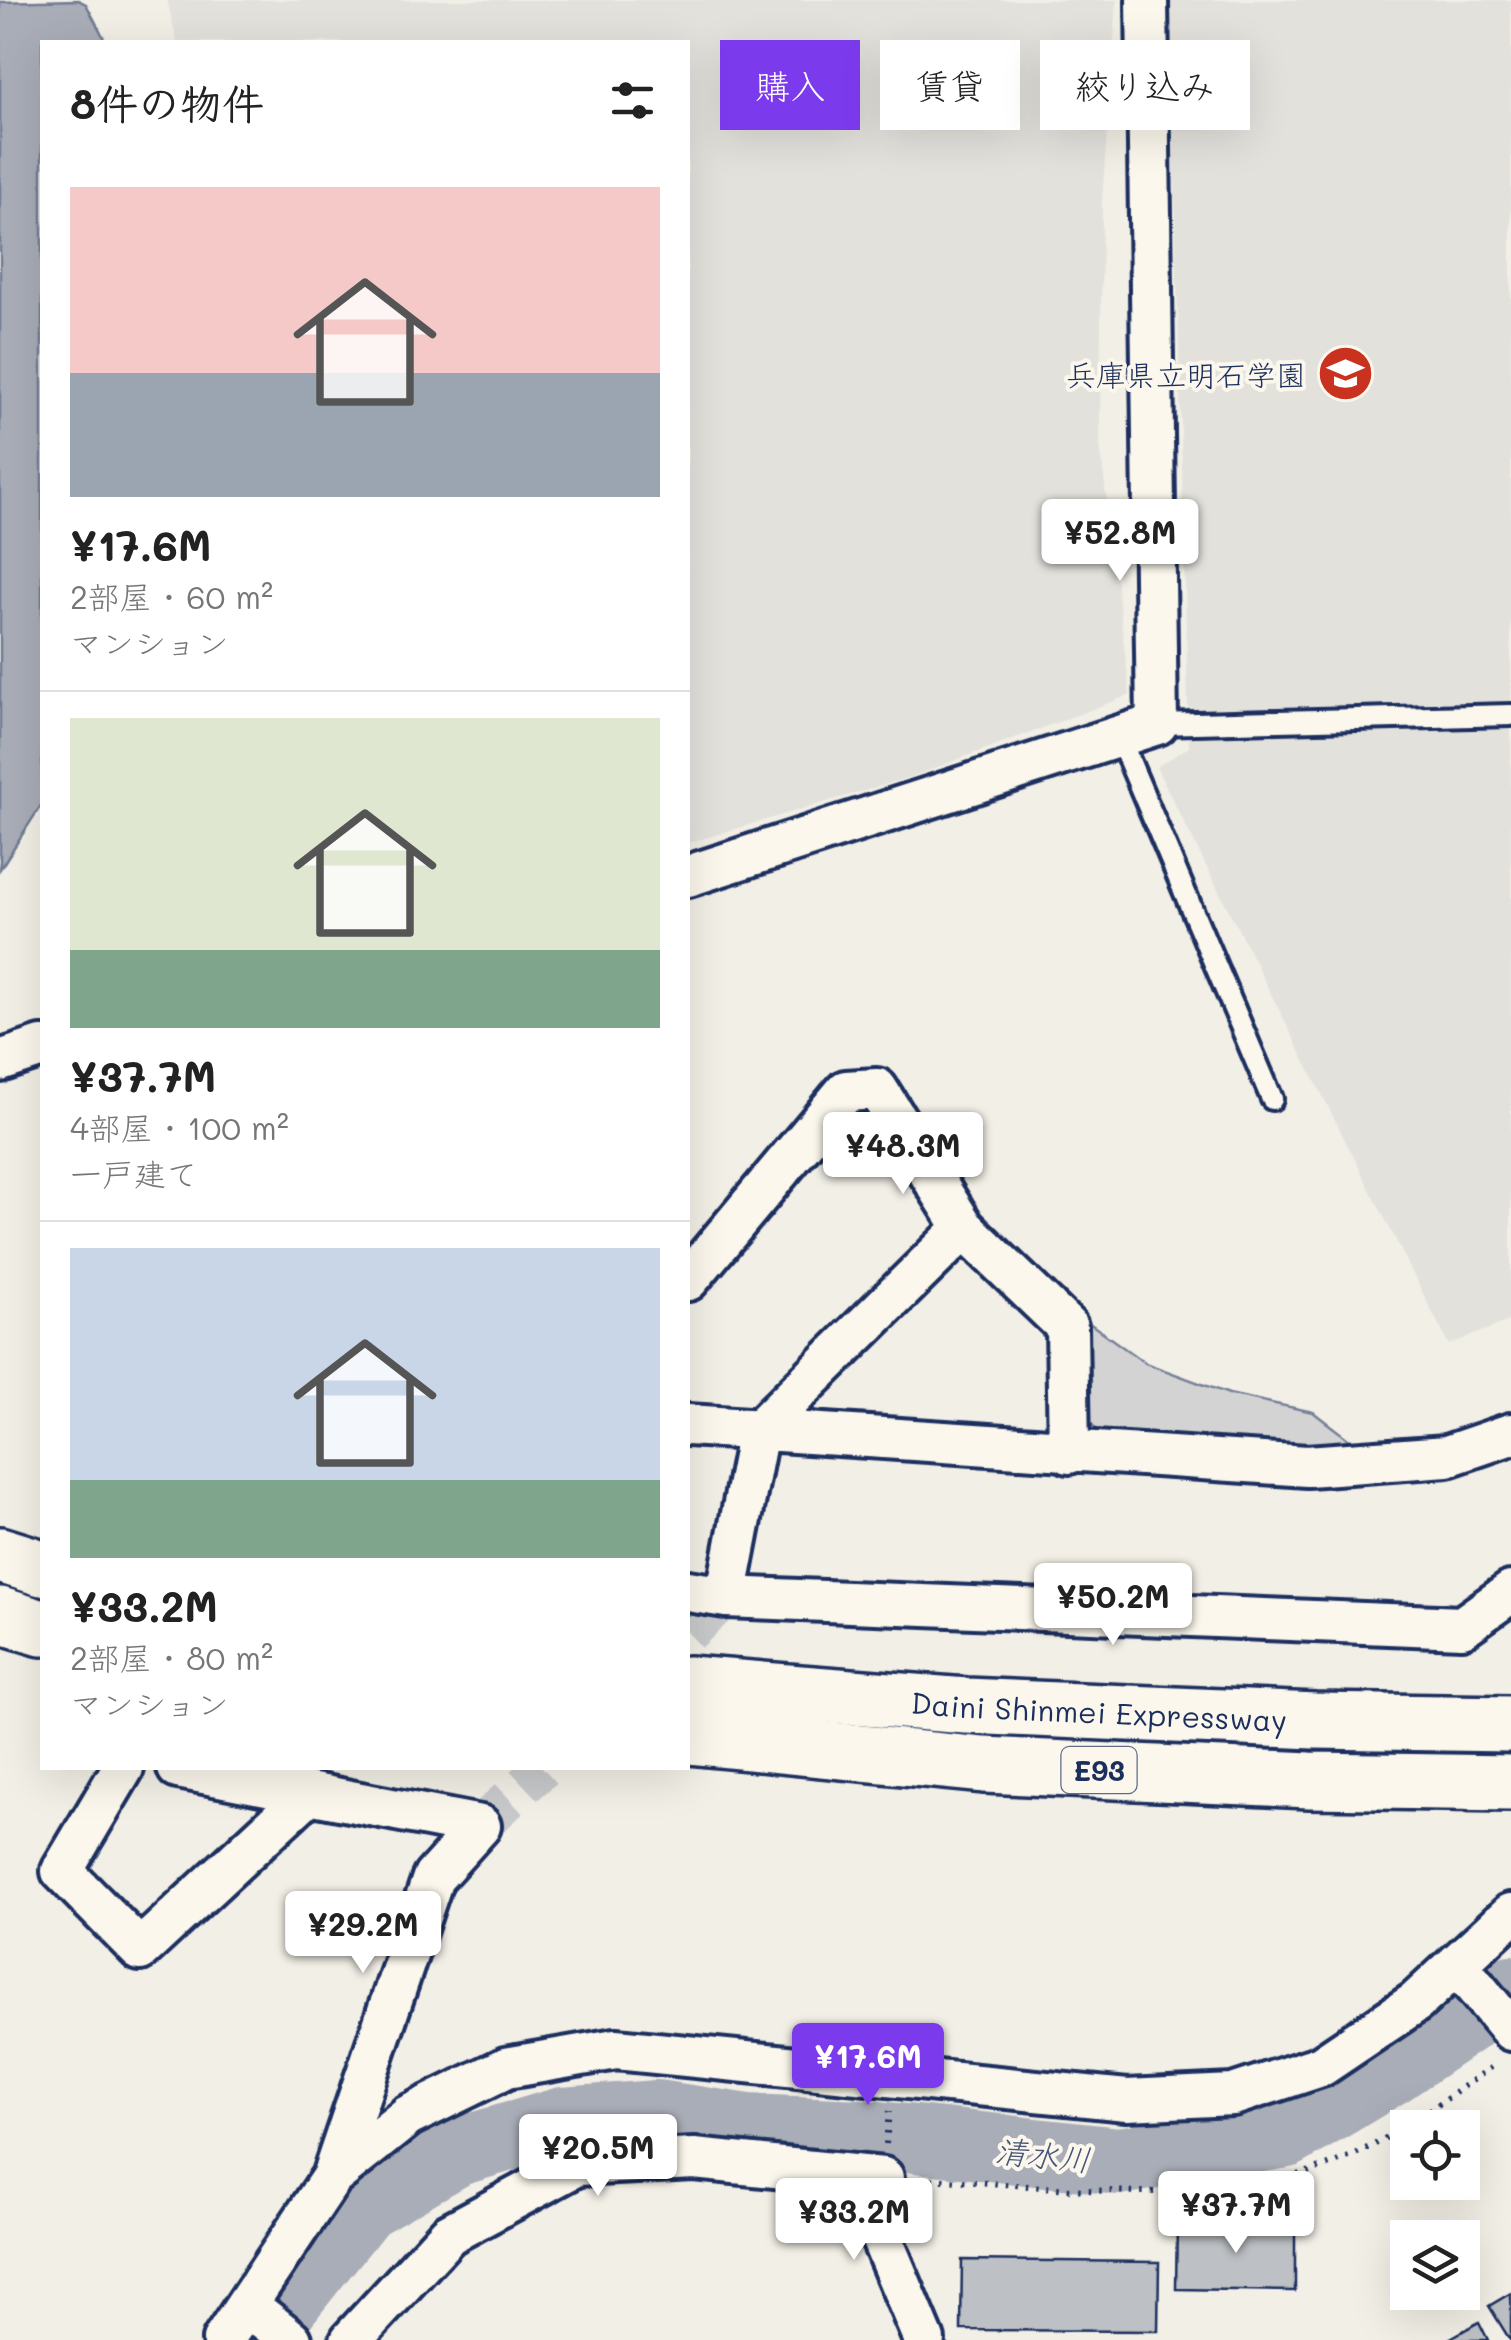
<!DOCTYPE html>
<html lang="ja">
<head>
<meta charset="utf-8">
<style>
	:root { --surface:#fff; --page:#f6f6f6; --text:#222; --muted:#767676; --line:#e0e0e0; --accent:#7c3aed }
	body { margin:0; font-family:Mali,"Klee One",sans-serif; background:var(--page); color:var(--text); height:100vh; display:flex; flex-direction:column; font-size:38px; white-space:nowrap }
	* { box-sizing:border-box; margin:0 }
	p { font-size:32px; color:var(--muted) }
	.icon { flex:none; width:55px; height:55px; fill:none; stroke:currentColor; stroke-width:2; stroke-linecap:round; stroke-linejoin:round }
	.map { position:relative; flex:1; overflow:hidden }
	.drawer { position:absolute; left:40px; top:40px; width:650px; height:1730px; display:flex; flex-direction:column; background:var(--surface); border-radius:0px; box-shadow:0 10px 40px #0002 }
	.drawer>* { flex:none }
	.top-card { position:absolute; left:720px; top:40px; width:640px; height:90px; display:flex; gap:20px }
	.tools { position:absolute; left:1390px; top:2110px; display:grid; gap:20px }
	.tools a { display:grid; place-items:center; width:90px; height:90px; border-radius:0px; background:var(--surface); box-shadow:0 10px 40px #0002; font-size:50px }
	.price { position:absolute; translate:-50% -85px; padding:0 22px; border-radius:10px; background:#fff; color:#222; font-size:32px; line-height:65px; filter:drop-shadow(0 2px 5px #0008) }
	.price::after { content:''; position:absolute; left:50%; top:60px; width:30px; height:22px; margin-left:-15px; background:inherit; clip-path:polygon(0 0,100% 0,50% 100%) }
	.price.active { background:var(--accent); color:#fff }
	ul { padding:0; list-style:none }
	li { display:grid; align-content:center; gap:20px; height:530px; padding:0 30px }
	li+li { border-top:2px solid var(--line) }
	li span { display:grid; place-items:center; height:310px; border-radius:0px; color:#555 }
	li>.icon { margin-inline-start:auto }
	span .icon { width:180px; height:180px; fill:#fffc; stroke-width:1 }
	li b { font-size:42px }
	h2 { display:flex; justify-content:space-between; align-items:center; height:120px; padding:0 30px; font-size:42px }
	.tag { padding:0 35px; border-radius:0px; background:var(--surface); box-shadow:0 10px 40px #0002; font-size:35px; line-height:90px }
	.tag.active { background:var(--accent); color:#fff }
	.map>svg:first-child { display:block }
</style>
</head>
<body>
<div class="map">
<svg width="1511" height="2340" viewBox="0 0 1511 2340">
	<rect width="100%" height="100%" fill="#f2efe6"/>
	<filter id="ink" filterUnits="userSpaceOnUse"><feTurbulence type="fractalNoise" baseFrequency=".01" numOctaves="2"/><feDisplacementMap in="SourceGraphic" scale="20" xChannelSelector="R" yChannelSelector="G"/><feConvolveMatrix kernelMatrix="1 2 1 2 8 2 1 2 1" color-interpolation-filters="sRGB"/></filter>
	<g filter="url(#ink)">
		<path fill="#e2e1dc" d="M 167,0 L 1117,0 L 1102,200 L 1100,444 L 1130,695 L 911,777 L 688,843 L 688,42 L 177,42 Z
			M 1170,0 L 1511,0 L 1511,1320 L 1449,1345 L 1156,767 L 1189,747 Z"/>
		<path fill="#d2d3d2" stroke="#768198" stroke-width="2.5" d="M 1085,1320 L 1145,1363 L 1229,1394 L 1313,1412 L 1360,1448 L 1101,1434 L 1082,1414 Z"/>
		<path fill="#a9adb7" stroke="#707b93" stroke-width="2.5" d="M 78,0 L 86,4 L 106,42 L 42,42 L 42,804 L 0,869 L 0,2 Z"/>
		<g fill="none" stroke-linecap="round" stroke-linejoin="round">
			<path stroke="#a9adb7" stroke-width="68" d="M 256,2340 L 363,2206 L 457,2152 L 563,2121 L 658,2114 L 749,2128 L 860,2133 L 1119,2161 L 1287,2134 L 1391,2071 L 1511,1989"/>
		</g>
		<path fill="#bdc0c4" stroke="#1b2f5e" stroke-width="2.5" d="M 1177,2221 L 1295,2223 L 1295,2291 L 1176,2289 Z
			M 962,2260 L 1159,2262 L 1158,2331 L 961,2330 Z
			M 1511,2293 L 1511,2340 L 1510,2340 L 1489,2306 Z
			M 1479,2322 L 1488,2340 L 1447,2340 Z"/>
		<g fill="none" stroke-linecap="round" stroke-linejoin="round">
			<path stroke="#c7c9cb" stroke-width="40" stroke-dasharray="40 20" stroke-linecap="butt" d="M 688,1633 L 726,1597
				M 480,1826 L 543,1768"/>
			<defs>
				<path id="service" d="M 1157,724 L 1511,715
					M 1120,739 L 1272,1099"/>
				<path id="minor" d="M 688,876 L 1157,724 L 1147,0
					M 0,1061 L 42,1047
					M 688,1280 L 846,1091 L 877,1089 L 964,1228 L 1067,1327 L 1069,1453
					M 688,1425 L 1307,1466 L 1447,1456 L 1511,1434
					M 688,1591 L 726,1597 L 1462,1627 L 1511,1592
					M 726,1597 L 758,1431 L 964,1228
					M 123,1768 L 62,1871 L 140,1950 L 309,1793
					M 178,1768 L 480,1826
					M 1457,1965 L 1511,2030
					M 332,2177 L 433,1878 L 480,1826
					M 247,2305 L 291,2340
					M 223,2340 L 332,2177 L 408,2116 L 506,2068 L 616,2049 L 1127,2100 L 1233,2095 L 1321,2066 L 1416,2002 L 1511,1914
					M 351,2340 L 449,2234 L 577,2165 L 694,2159 L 883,2178 L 873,2218 L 924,2340"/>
				<g id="motorway">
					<path d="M 0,1555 L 42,1568"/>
					<path d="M 0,1615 L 42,1628"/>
					<path id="s1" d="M 688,1684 L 966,1706 L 1315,1721 L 1511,1724"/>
					<path d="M 688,1736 L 984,1765 L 1310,1780 L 1511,1783"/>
				</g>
			</defs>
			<use href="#service" stroke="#1b2f5e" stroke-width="28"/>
			<use href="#minor" stroke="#1b2f5e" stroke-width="48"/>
			<use href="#motorway" stroke="#1b2f5e" stroke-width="62"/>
			<path stroke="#1b2f5e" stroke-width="6" stroke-dasharray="2.5 8" stroke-linecap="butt" d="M 886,2144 L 889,2111
				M 921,2179 C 1054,2184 1190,2211 1320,2168 C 1381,2149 1444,2100 1496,2064"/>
			<use href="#service" stroke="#fbf7ec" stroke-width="20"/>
			<use href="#minor" stroke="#fbf7ec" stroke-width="40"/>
			<use href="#motorway" stroke="#fbf7ec" stroke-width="55"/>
		</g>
	</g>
	<defs>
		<symbol id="school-disc" viewBox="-11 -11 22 22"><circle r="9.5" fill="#c8321e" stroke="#fbf7ec"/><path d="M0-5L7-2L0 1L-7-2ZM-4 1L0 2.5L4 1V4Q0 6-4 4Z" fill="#fff"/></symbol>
	</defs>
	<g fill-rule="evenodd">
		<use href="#school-disc" x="1314" y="342" width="63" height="63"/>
	</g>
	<g text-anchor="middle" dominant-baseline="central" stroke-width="8" stroke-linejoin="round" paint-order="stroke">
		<rect fill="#fbf7ec" stroke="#5e6b89" stroke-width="2.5" x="1061.5" y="1747" width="75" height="46" rx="8"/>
		<g font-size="28" font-weight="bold" fill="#1b2f5e">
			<text x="1099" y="1770">E93</text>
		</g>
		<g font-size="30" fill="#1b2f5e" stroke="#fbf7ec" text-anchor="end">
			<text x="1306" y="374">兵庫県立明石学園</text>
		</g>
		<g font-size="30" fill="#1b2f5e" stroke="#fbf7ec">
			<text stroke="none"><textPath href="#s1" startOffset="412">Daini Shinmei Expressway</textPath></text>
		</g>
		<g font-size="32" font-style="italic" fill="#465579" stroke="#fbf7ec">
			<text transform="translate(1043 2154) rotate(6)">清水川</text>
		</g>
	</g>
</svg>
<div class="tools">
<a><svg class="icon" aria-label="locate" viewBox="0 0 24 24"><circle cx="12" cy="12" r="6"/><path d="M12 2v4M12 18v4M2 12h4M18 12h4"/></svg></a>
<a><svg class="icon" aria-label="layers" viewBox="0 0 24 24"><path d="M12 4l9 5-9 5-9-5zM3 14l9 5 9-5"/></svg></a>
</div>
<b class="price" style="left:1120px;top:584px">¥52.8M</b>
<b class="price" style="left:903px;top:1197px">¥48.3M</b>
<b class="price" style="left:1113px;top:1648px">¥50.2M</b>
<b class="price" style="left:363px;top:1976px">¥29.2M</b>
<b class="price active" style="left:868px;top:2108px">¥17.6M</b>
<b class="price" style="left:598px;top:2199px">¥20.5M</b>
<b class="price" style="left:1236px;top:2256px">¥37.7M</b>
<b class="price" style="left:854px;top:2263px">¥33.2M</b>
<div class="top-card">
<a class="tag active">購入</a>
<a class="tag">賃貸</a>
<a class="tag">絞り込み</a>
</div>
<section class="drawer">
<h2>8件の物件<svg class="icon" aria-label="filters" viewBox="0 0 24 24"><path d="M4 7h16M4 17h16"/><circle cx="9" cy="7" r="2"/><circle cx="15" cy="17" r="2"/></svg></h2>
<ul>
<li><span style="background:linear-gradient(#f6c9c9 60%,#9aa5b1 0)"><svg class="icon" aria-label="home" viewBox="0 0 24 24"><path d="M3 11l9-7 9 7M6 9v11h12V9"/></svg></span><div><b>¥17.6M</b><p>2部屋 · 60 m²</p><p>マンション</p></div></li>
<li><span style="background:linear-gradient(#dfe7d0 75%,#7fa58c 0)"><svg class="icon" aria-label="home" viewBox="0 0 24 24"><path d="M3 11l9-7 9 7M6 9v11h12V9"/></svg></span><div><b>¥37.7M</b><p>4部屋 · 100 m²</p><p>一戸建て</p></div></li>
<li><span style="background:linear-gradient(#c9d6e8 75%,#7fa58c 0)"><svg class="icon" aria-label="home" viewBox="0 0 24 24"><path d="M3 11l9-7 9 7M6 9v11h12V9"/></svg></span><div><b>¥33.2M</b><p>2部屋 · 80 m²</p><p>マンション</p></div></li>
</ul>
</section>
</div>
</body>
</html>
